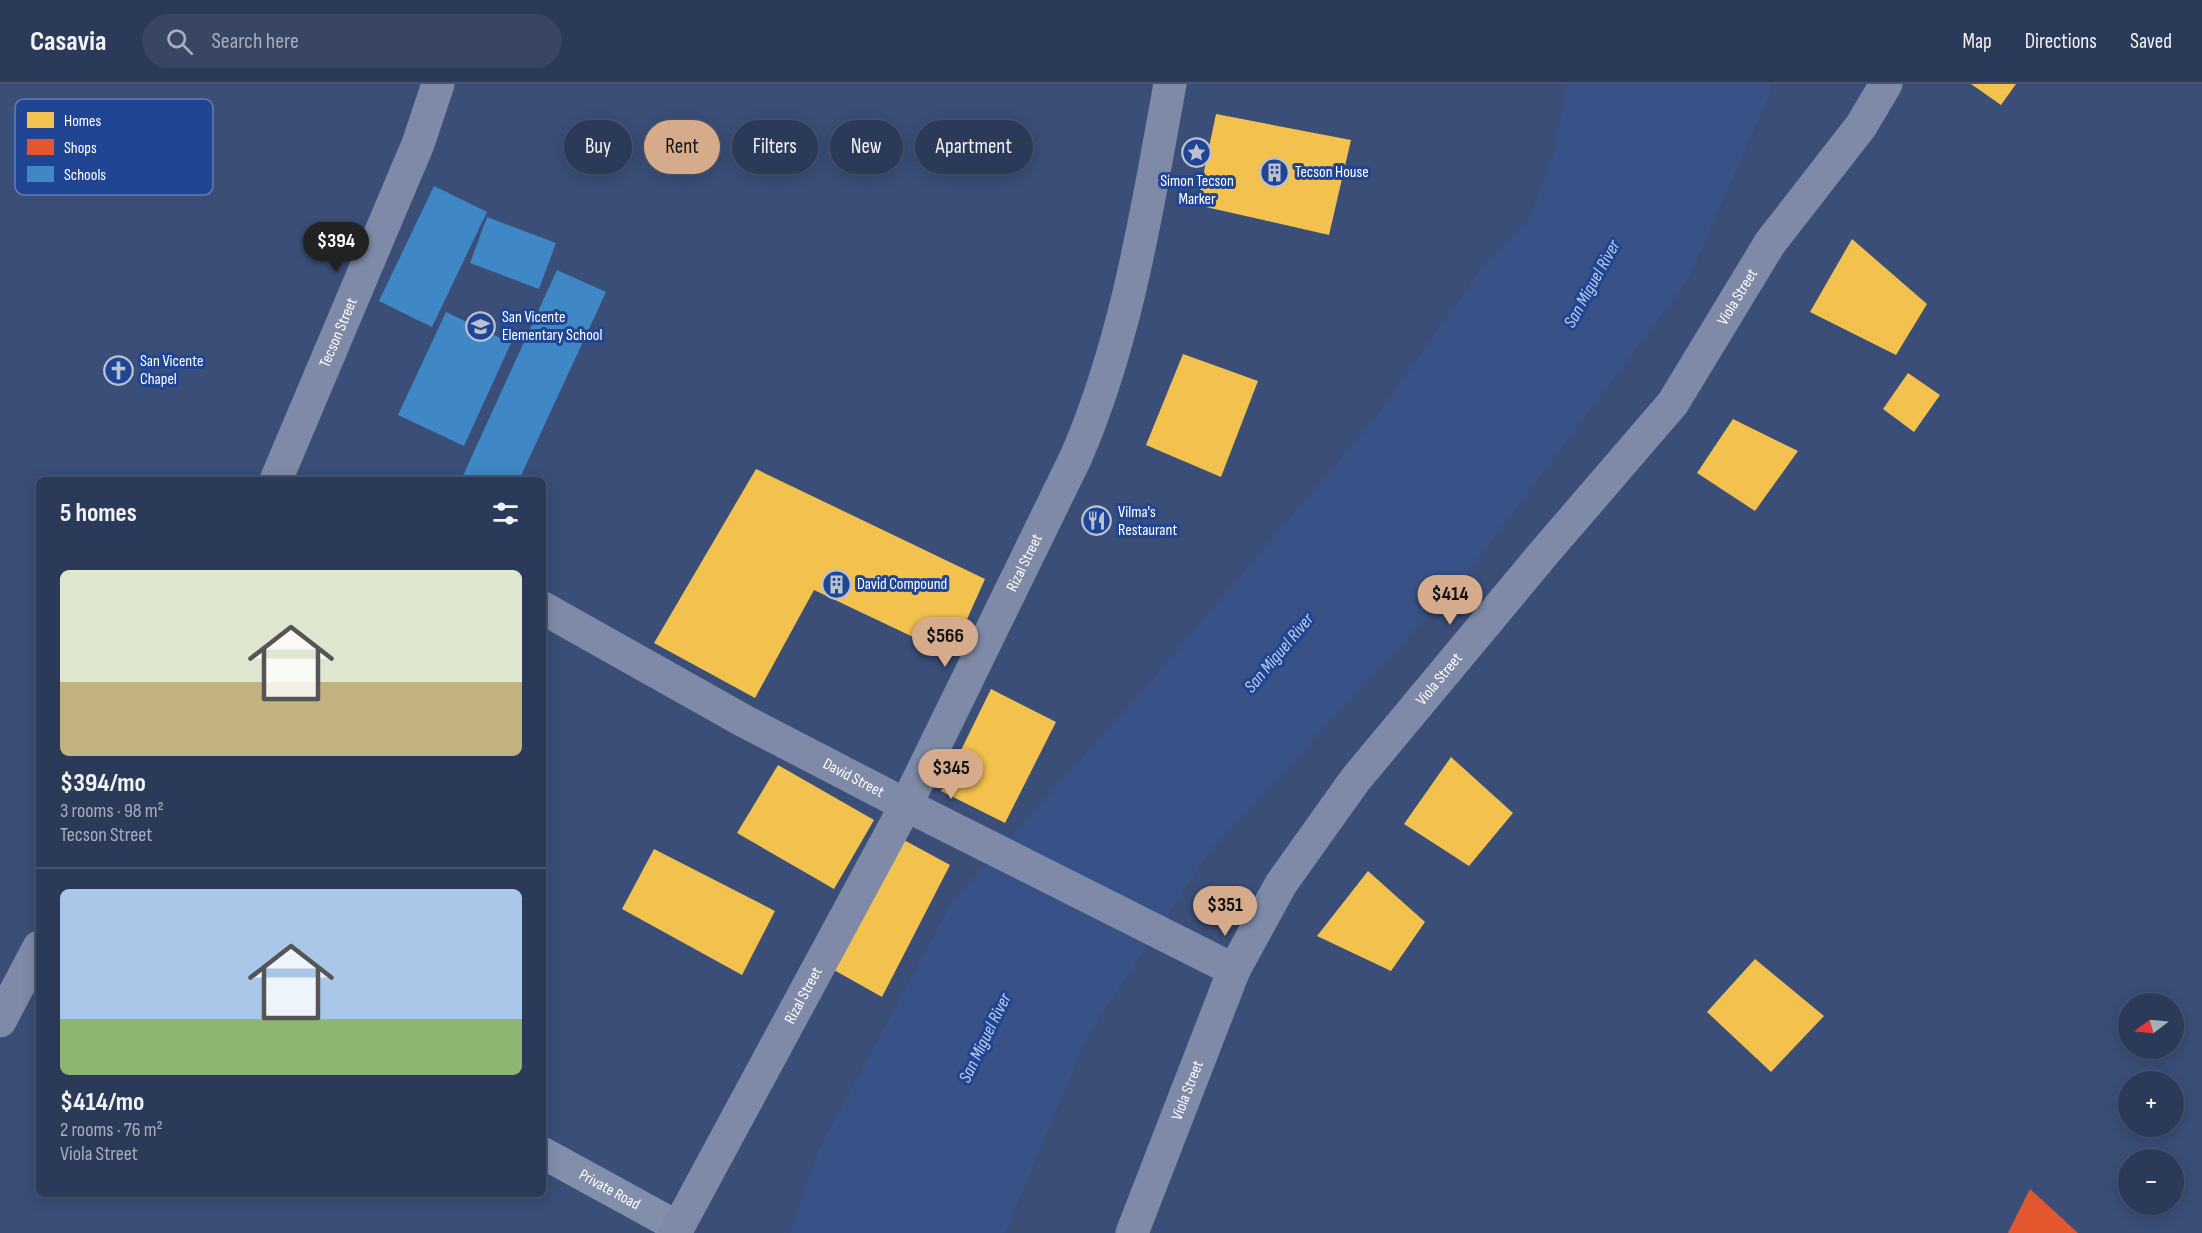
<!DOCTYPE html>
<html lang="en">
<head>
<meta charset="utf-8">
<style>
	:root { --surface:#2c3a5a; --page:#384563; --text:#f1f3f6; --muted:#a6adbb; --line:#485470; --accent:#d6ab8b }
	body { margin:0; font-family:"Sofia Sans Condensed",sans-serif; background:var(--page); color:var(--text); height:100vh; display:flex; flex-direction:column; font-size:22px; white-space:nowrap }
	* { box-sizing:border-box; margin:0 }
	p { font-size:20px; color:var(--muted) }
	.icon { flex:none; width:33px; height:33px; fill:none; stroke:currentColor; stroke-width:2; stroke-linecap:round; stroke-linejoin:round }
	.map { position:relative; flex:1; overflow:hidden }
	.side { position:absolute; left:36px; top:393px; width:510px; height:720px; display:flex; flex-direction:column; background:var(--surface); border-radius:9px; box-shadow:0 3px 15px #0003,0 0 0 2px var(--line) }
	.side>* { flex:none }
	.banner { position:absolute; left:564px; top:36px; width:570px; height:54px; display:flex; gap:12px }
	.needle { width:39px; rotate:254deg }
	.controls { position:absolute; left:2118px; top:909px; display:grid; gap:12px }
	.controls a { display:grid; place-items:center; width:66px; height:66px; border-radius:50%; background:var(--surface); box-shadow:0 3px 15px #0003,0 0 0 2px var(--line); font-size:30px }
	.price { position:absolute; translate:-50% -51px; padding:0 14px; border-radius:21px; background:var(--accent); color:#111; font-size:20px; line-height:39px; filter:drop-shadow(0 2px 3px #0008) }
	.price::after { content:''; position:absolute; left:50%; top:36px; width:18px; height:14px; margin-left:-9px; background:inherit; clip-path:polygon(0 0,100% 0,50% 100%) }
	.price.active { background:#222; color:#fff }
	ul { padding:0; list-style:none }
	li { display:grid; align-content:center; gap:12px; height:318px; padding:0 24px }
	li+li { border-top:2px solid var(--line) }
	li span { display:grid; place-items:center; height:186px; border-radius:9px; color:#555 }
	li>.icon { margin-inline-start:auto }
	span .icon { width:108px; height:108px; fill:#fffc; stroke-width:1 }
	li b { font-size:26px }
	h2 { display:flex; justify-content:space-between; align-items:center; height:72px; padding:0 24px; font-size:26px }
	.chip { padding:0 21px; border-radius:27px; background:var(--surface); box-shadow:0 3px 15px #0003,0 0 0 2px var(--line); font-size:21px; line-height:54px }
	.chip.active { background:var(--accent); color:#111 }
	header { display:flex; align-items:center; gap:36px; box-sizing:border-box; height:84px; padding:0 30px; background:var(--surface); border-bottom:2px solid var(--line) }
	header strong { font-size:28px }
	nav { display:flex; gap:33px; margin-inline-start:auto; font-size:21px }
	.search { width:420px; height:54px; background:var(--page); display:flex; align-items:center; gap:15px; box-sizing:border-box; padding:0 21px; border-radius:33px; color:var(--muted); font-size:22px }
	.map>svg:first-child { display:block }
</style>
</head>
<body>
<header>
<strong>Casavia</strong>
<div class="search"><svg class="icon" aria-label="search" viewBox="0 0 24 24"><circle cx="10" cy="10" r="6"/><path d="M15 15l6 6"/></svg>Search here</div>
<nav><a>Map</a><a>Directions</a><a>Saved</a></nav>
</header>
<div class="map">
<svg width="2202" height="1149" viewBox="0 0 2202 1149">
	<rect width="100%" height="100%" fill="#3a4e78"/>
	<path fill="#385288" d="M 1567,0 L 1770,0 L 1770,9 L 1688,196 L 1467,489 L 1210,767 L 1087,953 L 1005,1149 L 790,1149 L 819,1065 L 952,818 L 1145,604 L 1376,333 L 1482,184 L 1529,135 L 1554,68 Z"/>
	<path fill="#f2c14e" d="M 1971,0 L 2016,0 L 2001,21 Z
		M 1216,30 L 1351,56 L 1329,151 L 1197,121 Z
		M 1852,155 L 1927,220 L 1896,271 L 1810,228 Z
		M 1183,270 L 1258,297 L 1221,393 L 1146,361 Z
		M 1908,289 L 1940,311 L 1914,348 L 1883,325 Z
		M 1733,335 L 1798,367 L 1755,427 L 1697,389 Z
		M 756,385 L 985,495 L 951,571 L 814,506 L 755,614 L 654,559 Z
		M 991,605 L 1056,638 L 1005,739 L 941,707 Z
		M 1451,673 L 1513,729 L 1469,782 L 1404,740 Z
		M 778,681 L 874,736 L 834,805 L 737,749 Z
		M 904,756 L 950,781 L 882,913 L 834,886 Z
		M 654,765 L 775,827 L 742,891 L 622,825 Z
		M 1368,787 L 1425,838 L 1391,887 L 1317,852 Z
		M 1755,875 L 1824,932 L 1771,988 L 1707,928 Z"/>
	<path fill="#e4572e" d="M 2030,1105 L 2078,1149 L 2008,1149 Z"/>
	<path fill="#3f88c5" d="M 434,102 L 487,128 L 432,243 L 379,217 Z
		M 487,133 L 556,159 L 539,205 L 470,179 Z
		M 557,186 L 606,208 L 519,396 L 461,396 Z
		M 446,228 L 511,259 L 464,362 L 398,331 Z"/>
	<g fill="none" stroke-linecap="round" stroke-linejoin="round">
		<path stroke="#828fab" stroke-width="32" id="s1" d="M 543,1069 L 678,1143"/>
		<g stroke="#7e8aa7" stroke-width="33">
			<path id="s2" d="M 276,396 L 418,60 L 438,0"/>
			<path id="s3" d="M 543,524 L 744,637 L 906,721 L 1234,886"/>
			<path d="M 0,937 L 39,863"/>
			<path id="s4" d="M 675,1149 L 906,721 L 1076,373 C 1127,255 1147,126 1170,0"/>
			<path id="s5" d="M 1132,1149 L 1234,886 L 1281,800 L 1355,696 L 1544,469 L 1673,319 L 1770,159 L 1861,42 L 1886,0"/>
		</g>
	</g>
	<defs>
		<symbol id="sight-ring" viewBox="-11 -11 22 22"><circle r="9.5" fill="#204592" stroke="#bac1d0" stroke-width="1.5"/><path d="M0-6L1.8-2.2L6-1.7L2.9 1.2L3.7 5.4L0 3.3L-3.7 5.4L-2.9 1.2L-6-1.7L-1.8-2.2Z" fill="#bac1d0"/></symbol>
		<symbol id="building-ring" viewBox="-11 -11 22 22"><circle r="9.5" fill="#204592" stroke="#bac1d0" stroke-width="1.5"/><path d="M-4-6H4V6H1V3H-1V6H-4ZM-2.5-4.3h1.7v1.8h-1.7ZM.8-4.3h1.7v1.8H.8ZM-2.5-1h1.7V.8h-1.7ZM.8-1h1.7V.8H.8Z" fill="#bac1d0"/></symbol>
		<symbol id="school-ring" viewBox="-11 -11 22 22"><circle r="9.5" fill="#204592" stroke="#bac1d0" stroke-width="1.5"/><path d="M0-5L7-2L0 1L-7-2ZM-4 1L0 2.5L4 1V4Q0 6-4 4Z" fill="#bac1d0"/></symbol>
		<symbol id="church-ring" viewBox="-11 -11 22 22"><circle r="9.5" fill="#204592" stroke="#bac1d0" stroke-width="1.5"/><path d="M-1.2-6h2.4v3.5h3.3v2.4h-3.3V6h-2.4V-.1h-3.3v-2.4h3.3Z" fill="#bac1d0"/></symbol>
		<symbol id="restaurant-ring" viewBox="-11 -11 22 22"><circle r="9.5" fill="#204592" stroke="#bac1d0" stroke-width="1.5"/><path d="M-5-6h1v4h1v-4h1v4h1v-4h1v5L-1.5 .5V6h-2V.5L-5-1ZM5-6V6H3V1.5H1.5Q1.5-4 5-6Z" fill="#bac1d0"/></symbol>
	</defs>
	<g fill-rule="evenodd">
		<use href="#sight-ring" x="1180" y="52" width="33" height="33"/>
		<use href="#building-ring" x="1258" y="72" width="33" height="33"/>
		<use href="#school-ring" x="464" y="226" width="33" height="33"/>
		<use href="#church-ring" x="102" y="270" width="33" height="33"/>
		<use href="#restaurant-ring" x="1080" y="420" width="33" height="33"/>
		<use href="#building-ring" x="820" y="484" width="33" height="33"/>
	</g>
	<g text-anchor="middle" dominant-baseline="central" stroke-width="6" stroke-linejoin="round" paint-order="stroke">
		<g font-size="16" fill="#fff" stroke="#204592" text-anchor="start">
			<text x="1295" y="88">Tecson House</text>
			<text x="1197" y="97" text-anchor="middle">Simon Tecson<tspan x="1197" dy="18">Marker</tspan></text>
			<text x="502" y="233">San Vicente<tspan x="502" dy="18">Elementary School</tspan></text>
			<text x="140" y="277">San Vicente<tspan x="140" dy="18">Chapel</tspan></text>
			<text x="1118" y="428">Vilma's<tspan x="1118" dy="18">Restaurant</tspan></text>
			<text x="857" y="500">David Compound</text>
		</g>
		<g font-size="16" fill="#fff" stroke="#204592">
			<text stroke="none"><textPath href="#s5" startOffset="1125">Viola Street</textPath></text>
			<text stroke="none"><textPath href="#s2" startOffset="160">Tecson Street</textPath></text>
			<text stroke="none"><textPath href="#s4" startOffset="756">Rizal Street</textPath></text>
			<text stroke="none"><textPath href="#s5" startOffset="639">Viola Street</textPath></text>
			<text stroke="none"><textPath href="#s3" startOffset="354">David Street</textPath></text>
			<text stroke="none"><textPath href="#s4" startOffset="270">Rizal Street</textPath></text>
			<text stroke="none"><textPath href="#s5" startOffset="153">Viola Street</textPath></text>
			<text stroke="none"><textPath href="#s1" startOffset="76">Private Road</textPath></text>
		</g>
		<g font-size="18" font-style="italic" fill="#bed0f4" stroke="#204592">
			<text transform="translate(1592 200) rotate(-61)">San Miguel River</text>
			<text transform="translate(1279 569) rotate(-50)">San Miguel River</text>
			<text transform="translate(985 954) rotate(-64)">San Miguel River</text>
		</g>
	</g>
	<rect x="15" y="15" width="198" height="96" rx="9" fill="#204592" stroke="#637db3" stroke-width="1.5"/>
	<rect x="27" y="28" width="27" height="16" fill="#f2c14e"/>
	<rect x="27" y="55" width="27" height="16" fill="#e4572e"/>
	<rect x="27" y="82" width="27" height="16" fill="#3f88c5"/>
	<g font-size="16" fill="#fff">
		<text x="64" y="42">Homes</text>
		<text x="64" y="69">Shops</text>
		<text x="64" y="96">Schools</text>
	</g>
</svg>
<div class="controls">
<a><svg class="needle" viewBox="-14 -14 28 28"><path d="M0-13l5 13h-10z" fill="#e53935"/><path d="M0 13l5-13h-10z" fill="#a6adbb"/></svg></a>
<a>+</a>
<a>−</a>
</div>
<b class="price active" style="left:336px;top:189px">$394</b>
<b class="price" style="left:1450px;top:542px">$414</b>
<b class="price" style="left:945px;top:584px">$566</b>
<b class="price" style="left:951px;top:716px">$345</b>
<b class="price" style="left:1225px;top:853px">$351</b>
<div class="banner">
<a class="chip">Buy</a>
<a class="chip active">Rent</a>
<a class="chip">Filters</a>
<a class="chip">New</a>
<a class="chip">Apartment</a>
</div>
<section class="side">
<h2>5 homes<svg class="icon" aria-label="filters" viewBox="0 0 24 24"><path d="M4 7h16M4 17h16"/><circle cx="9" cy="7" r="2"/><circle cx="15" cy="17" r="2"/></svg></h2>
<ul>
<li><span style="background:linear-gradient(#dfe7d0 60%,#c2b280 0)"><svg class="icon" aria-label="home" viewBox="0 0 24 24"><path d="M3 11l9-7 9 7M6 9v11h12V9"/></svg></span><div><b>$394/mo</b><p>3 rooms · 98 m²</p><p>Tecson Street</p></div></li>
<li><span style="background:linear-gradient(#a9c7e8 70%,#8fb573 0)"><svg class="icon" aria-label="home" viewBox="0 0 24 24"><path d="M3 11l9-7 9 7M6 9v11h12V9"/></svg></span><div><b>$414/mo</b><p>2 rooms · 76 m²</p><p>Viola Street</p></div></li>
</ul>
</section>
</div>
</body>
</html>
